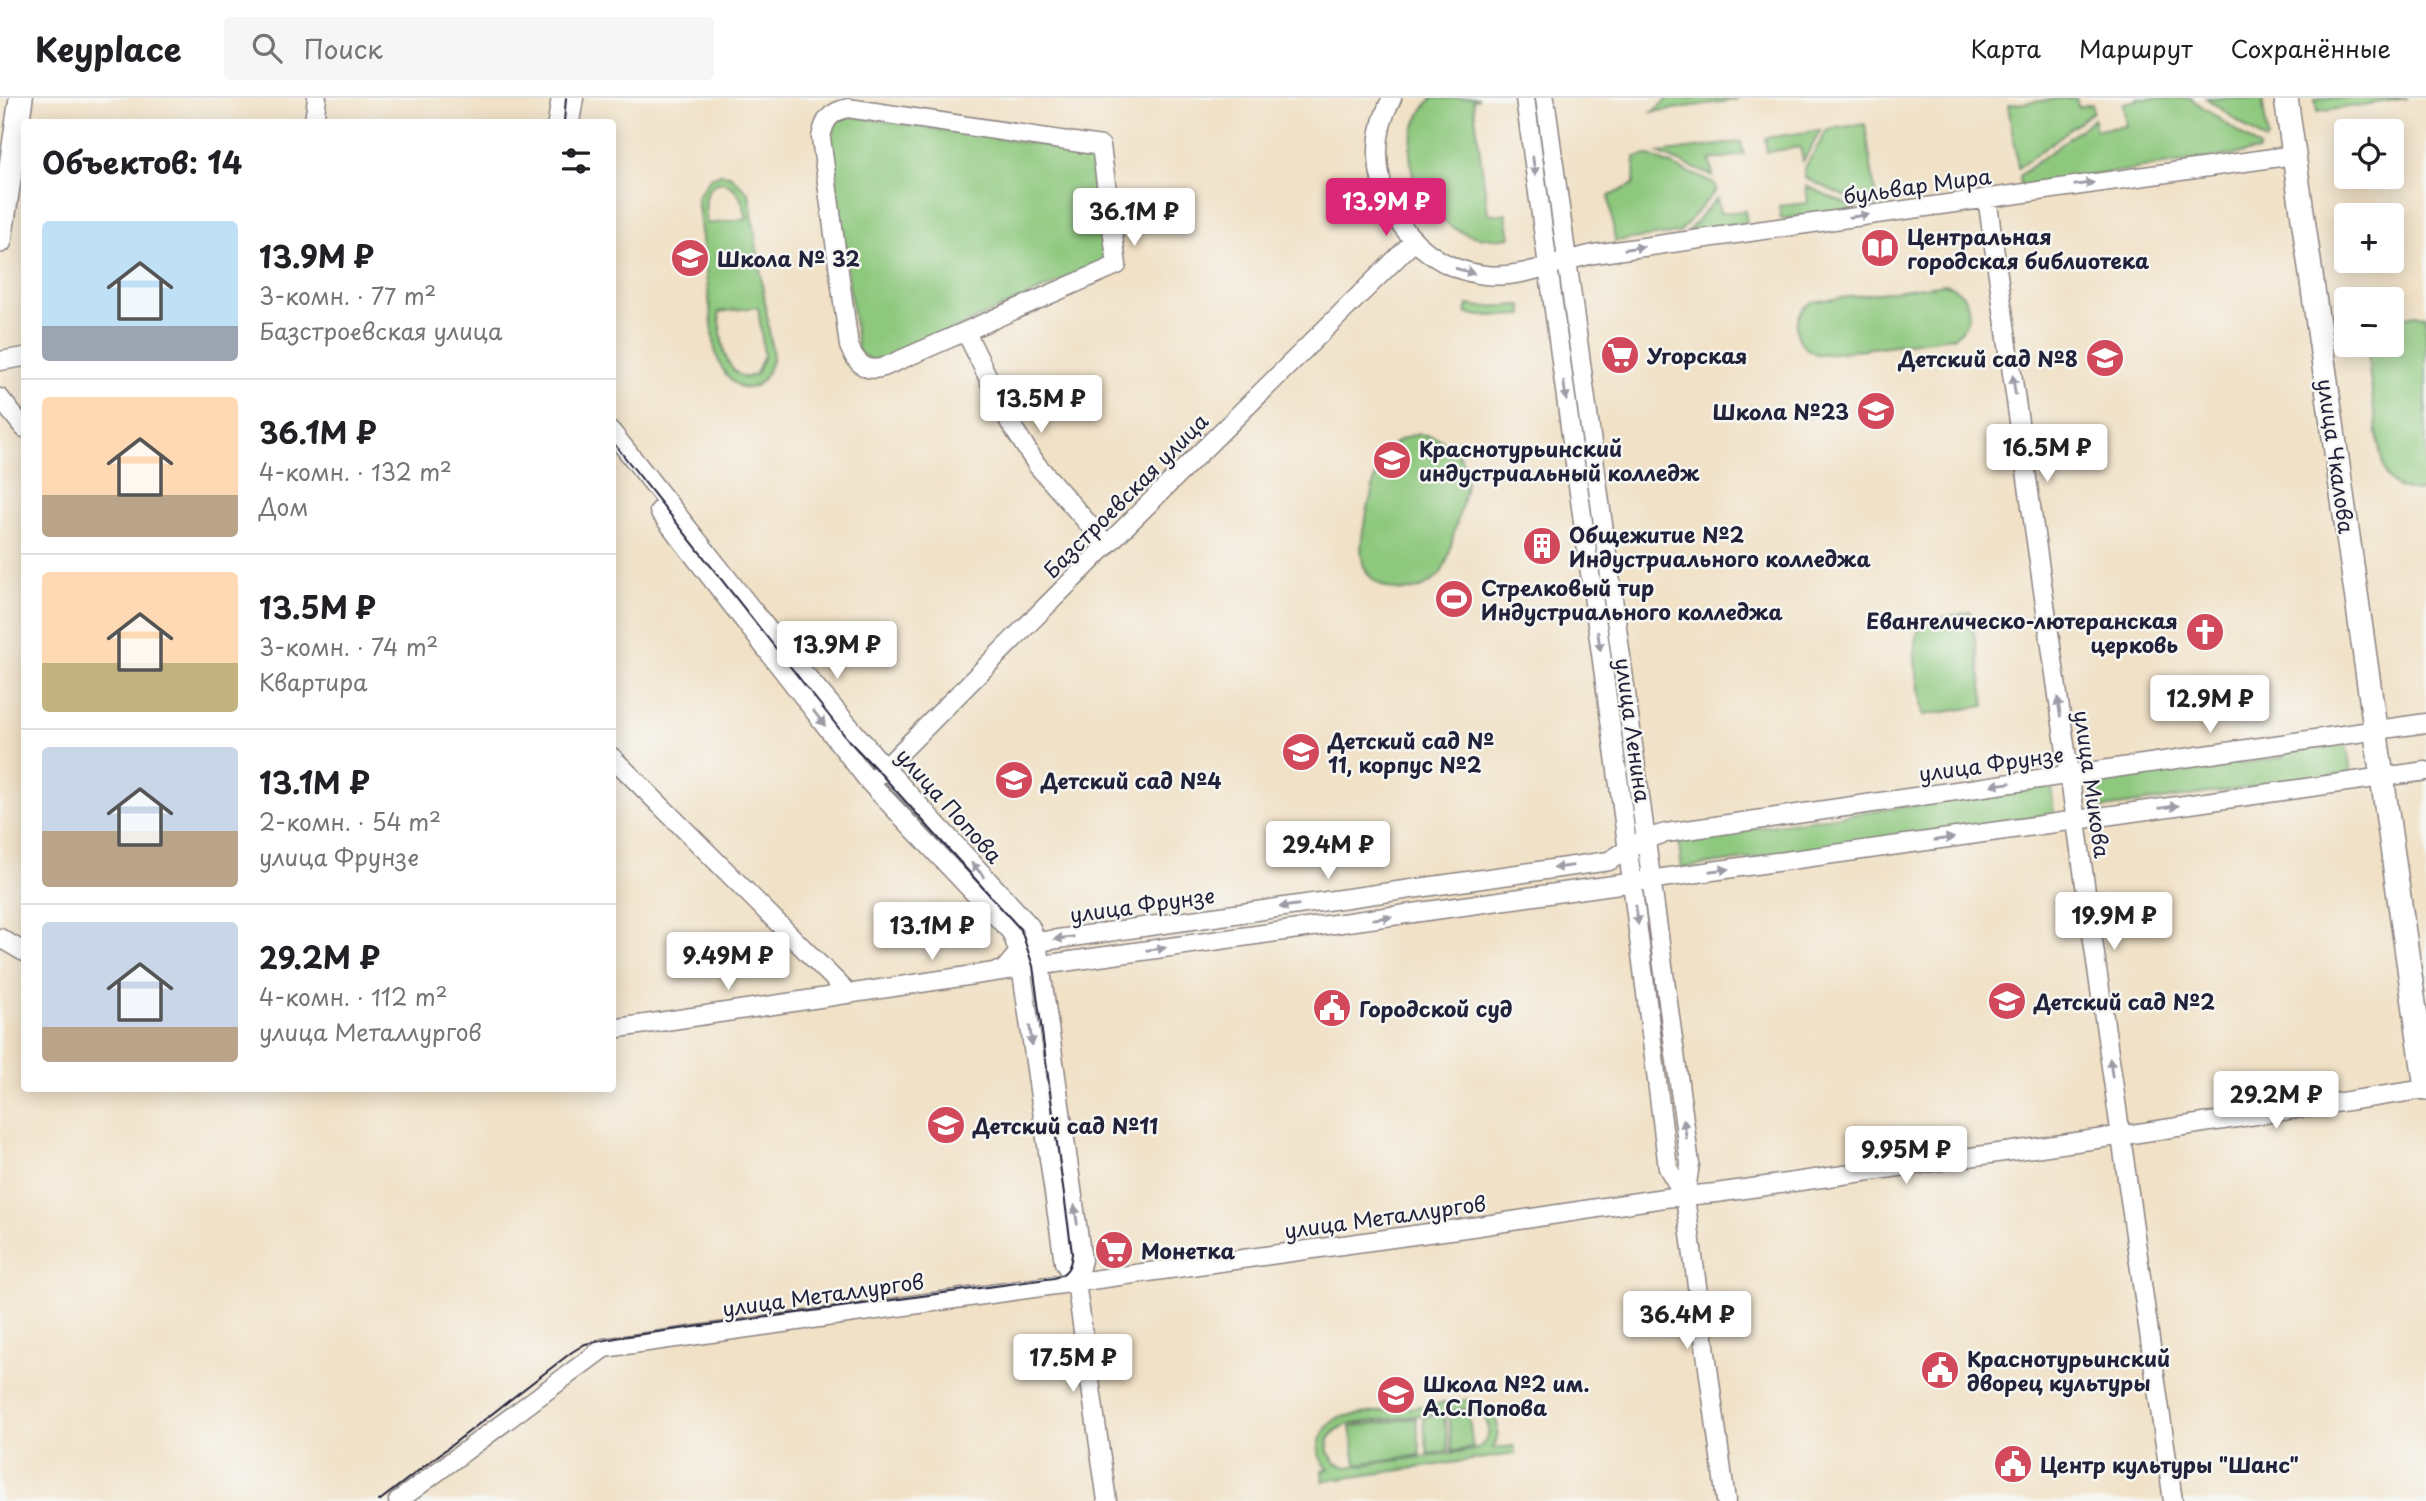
<!DOCTYPE html>
<html lang="ru">
<head>
<meta charset="utf-8">
<style>
	:root { --surface:#fff; --page:#f6f6f6; --text:#202124; --muted:#757577; --line:#e0e0e0; --accent:#db2777 }
	body { margin:0; font-family:"Playpen Sans",sans-serif; background:var(--page); color:var(--text); height:100vh; display:flex; flex-direction:column; font-size:26px; white-space:nowrap }
	* { box-sizing:border-box; margin:0 }
	p { font-size:23px; color:var(--muted) }
	.icon { flex:none; width:38px; height:38px; fill:none; stroke:currentColor; stroke-width:2; stroke-linecap:round; stroke-linejoin:round }
	.map { position:relative; flex:1; overflow:hidden }
	.details { position:absolute; left:21px; top:21px; width:595px; height:973px; display:flex; flex-direction:column; background:var(--surface); border-radius:7px; box-shadow:0 4px 18px #0003 }
	.details>* { flex:none }
	.controls { position:absolute; left:2334px; top:21px; display:grid; gap:14px }
	.controls a { display:grid; place-items:center; width:70px; height:70px; border-radius:7px; background:var(--surface); box-shadow:0 4px 18px #0003; font-size:35px }
	.price { position:absolute; translate:-50% -60px; padding:0 16px; border-radius:7px; background:#fff; color:#222; font-size:23px; line-height:46px; filter:drop-shadow(0 2px 4px #0008) }
	.price::after { content:''; position:absolute; left:50%; top:42px; width:21px; height:16px; margin-left:-10px; background:inherit; clip-path:polygon(0 0,100% 0,50% 100%) }
	.price.current { background:var(--accent); color:#fff }
	ul { padding:0; list-style:none }
	li { display:flex; align-items:center; gap:21px; height:175px; padding:0 21px }
	li+li { border-top:2px solid var(--line) }
	li span { display:grid; place-items:center; flex:none; width:196px; height:140px; border-radius:7px; color:#555 }
	li>.icon { margin-inline-start:auto }
	span .icon { width:84px; height:84px; fill:#fffc; stroke-width:1 }
	li b { font-size:30px }
	h2 { display:flex; justify-content:space-between; align-items:center; height:84px; padding:0 21px; font-size:30px }
	header { display:flex; align-items:center; gap:42px; box-sizing:border-box; height:98px; padding:0 35px; background:var(--surface); border-bottom:2px solid var(--line) }
	header strong { font-size:33px }
	nav { display:flex; gap:38px; margin-inline-start:auto; font-size:24px }
	.search { width:490px; height:63px; background:var(--page); display:flex; align-items:center; gap:18px; box-sizing:border-box; padding:0 24px; border-radius:7px; color:var(--muted); font-size:26px }
	.map>svg:first-child { display:block }
</style>
</head>
<body>
<header>
<strong>Keyplace</strong>
<div class="search"><svg class="icon" aria-label="search" viewBox="0 0 24 24"><circle cx="10" cy="10" r="6"/><path d="M15 15l6 6"/></svg>Поиск</div>
<nav><a>Карта</a><a>Маршрут</a><a>Сохранённые</a></nav>
</header>
<div class="map">
<svg width="2426" height="1403" viewBox="0 0 2426 1403">
	<rect width="100%" height="100%" fill="#f6f6f2"/>
	<filter id="ink" filterUnits="userSpaceOnUse"><feTurbulence type="fractalNoise" baseFrequency=".0143" numOctaves="2"/><feDisplacementMap in="SourceGraphic" scale="14" xChannelSelector="R" yChannelSelector="G"/><feConvolveMatrix kernelMatrix="1 2 1 2 8 2 1 2 1" color-interpolation-filters="sRGB"/></filter>
	<filter id="wash" filterUnits="userSpaceOnUse"><feTurbulence type="fractalNoise" baseFrequency=".00686" numOctaves="4" result="noise"/><feDisplacementMap in="SourceGraphic" scale="28" xChannelSelector="R" yChannelSelector="G"/><feGaussianBlur stdDeviation="1.57" result="paint"/><feColorMatrix in="noise" values="0 0 0 0 0 0 0 0 0 0 0 0 0 0 0 0 0 1.4 0 .05"/><feComposite in="paint" operator="in"/></filter>
	<g filter="url(#wash)">
		<rect width="100%" height="100%" fill="#f1e1c6"/>
		<path fill="#8dc87d" stroke="#58755c" stroke-width="2" fill-rule="evenodd" d="M 1432,0 L 1479,0 L 1473,2 L 1488,116 L 1506,116 L 1510,139 C 1432,153 1378,61 1432,0 Z
			M 1669,0 L 1736,0 L 1736,2 L 1652,14 Z
			M 2065,0 L 2076,0 L 2078,9 L 2092,6 L 2093,14 L 2018,70 L 2008,7 Z
			M 2137,0 L 2190,0 L 2259,49 L 2258,53 L 2020,88 L 2019,78 L 2094,21 L 2096,32 L 2126,28 L 2123,5 L 2137,2 Z
			M 2206,0 L 2262,0 L 2268,41 L 2265,43 Z
			M 2321,0 L 2408,0 L 2317,14 L 2315,2 Z
			M 849,18 L 1082,53 L 1092,63 L 1096,71 L 1106,152 L 1104,164 L 886,262 L 872,263 L 858,254 L 828,33 L 836,22 Z
			M 1865,26 L 1877,108 L 1868,109 L 1805,80 L 1804,71 L 1828,31 Z
			M 1821,32 L 1803,63 L 1800,49 L 1767,54 L 1765,40 Z
			M 1741,44 L 1744,57 L 1710,62 L 1713,78 L 1658,55 Z
			M 1647,57 L 1714,85 L 1716,92 L 1679,135 L 1615,143 L 1609,98 L 1634,86 L 1635,59 Z
			M 721,76 L 730,77 L 749,95 L 773,259 C 760,308 726,294 715,252 L 697,99 L 710,80 ZM 721,84 C 739,88 743,104 747,121 L 707,126 C 705,110 702,88 721,84 ZM 758,209 L 764,257 L 756,276 L 745,280 C 720,270 722,237 719,214 Z
			M 1806,88 L 1858,111 L 1781,121 L 1779,108 L 1808,105 Z
			M 1717,100 L 1720,115 L 1745,113 L 1747,125 L 1688,133 Z
			M 1945,186 C 1972,193 1977,225 1953,239 L 1820,257 C 1793,250 1788,219 1812,204 Z
			M 1468,207 L 1483,209 L 1522,207 L 1523,217 L 1480,218 L 1466,215 Z
			M 2416,217 L 2426,218 L 2426,392 C 2411,394 2396,392 2387,379 C 2379,366 2368,268 2368,249 L 2368,247 L 2392,247 L 2392,221 Z
			M 1419,336 C 1445,338 1468,356 1466,384 C 1465,399 1459,416 1455,431 C 1451,445 1449,464 1440,476 C 1429,489 1412,495 1396,492 C 1345,482 1363,432 1371,398 C 1375,383 1376,365 1386,353 C 1395,343 1406,338 1419,336 Z
			M 1971,514 L 1985,608 L 1923,617 L 1914,556 L 1919,529 L 1941,520 Z
			M 2346,643 L 2351,675 L 2096,711 L 2090,676 L 2233,658 L 2237,666 L 2284,659 L 2288,650 Z
			M 2051,688 L 2054,717 L 1682,770 L 1678,741 Z
			M 1468,1302 C 1494,1307 1505,1326 1493,1350 L 1514,1348 L 1515,1356 L 1323,1383 L 1322,1373 L 1329,1371 C 1310,1356 1320,1330 1339,1319 ZM 1465,1311 L 1480,1314 C 1493,1327 1491,1345 1474,1352 L 1346,1369 L 1336,1365 L 1328,1354 C 1326,1340 1333,1332 1346,1327 Z
			M 1468,1313 L 1473,1350 L 1452,1353 L 1448,1315 Z
			M 1444,1316 L 1449,1353 L 1428,1356 L 1423,1319 Z
			M 1416,1320 L 1421,1357 L 1356,1366 L 1350,1329 Z"/>
	</g>
	<g filter="url(#ink)">
		<g fill="none" stroke-linecap="round" stroke-linejoin="round">
			<defs>
				<path id="minor" d="M 1392,0 C 1352,73 1402,168 1485,177 C 1522,181 1558,163 1594,156 L 2294,57
					M 1525,0 L 1628,753 L 1668,1070 L 1685,1099
					M 1545,0 L 1690,1066 L 1685,1099 L 1726,1403
					M 848,10 L 1101,48 L 1117,167 L 884,269 C 866,275 856,265 849,248 L 821,40 C 824,22 830,14 848,10 Z
					M 314,24 L 317,0
					M 557,24 L 561,0
					M 570,24 L 574,0
					M 1987,100 L 2173,1403
					M 966,234 L 1010,325 L 1037,367 L 1107,447
					M 0,263 L 24,259
					M 0,300 L 24,330
					M 612,334 L 781,548 L 885,670 L 1030,828 L 1037,844 L 1082,1162 L 1076,1184 L 1107,1403
					M 659,413 L 870,685 L 1011,834 L 1019,854 L 1064,1164 L 1076,1184
					M 612,659 L 849,896
					M 878,677 L 1107,447 L 1414,143
					M 0,840 L 24,854
					M 1003,873 L 1019,854 L 1037,844 L 1609,763 L 1645,741 L 1666,735 L 2426,625
					M 612,931 L 1021,870 L 2426,673
					M 398,1403 L 604,1250 L 1479,1128 L 1664,1100 L 1716,1095 L 2132,1036 L 2426,991"/>
				<path id="major" d="M 2286,0 L 2426,990
					M 0,143 L 21,0"/>
			</defs>
			<use href="#minor" stroke="#8a8280" stroke-width="21"/>
			<use href="#major" stroke="#8a8280" stroke-width="26"/>
			<use href="#minor" stroke="#fff" stroke-width="18"/>
			<use href="#major" stroke="#fff" stroke-width="23"/>
			<path stroke="#22223b" stroke-width="2" d="M 564,24 L 566,0
				M 379,1403 L 572,1254 L 585,1246 L 621,1239 L 1054,1180 C 1067,1176 1071,1169 1072,1155 L 1033,868 L 1021,832 L 880,675 L 849,643 L 612,343"/>
		</g>
		<defs><path id="oneway-solid" d="M-6-.8H1V-3.2L6.5 0L1 3.2V.8H-6Z" transform="scale(1.75)"/></defs>
		<g fill="#9c9ca7">
			<use href="#oneway-solid" transform="translate(1534 68) rotate(82)"/>
			<use href="#oneway-solid" transform="translate(2084 86) rotate(-8)"/>
			<use href="#oneway-solid" transform="translate(1859 118) rotate(-8)"/>
			<use href="#oneway-solid" transform="translate(1634 150) rotate(-8)"/>
			<use href="#oneway-solid" transform="translate(1465 173) rotate(16)"/>
			<use href="#oneway-solid" transform="translate(2014 287) rotate(-98)"/>
			<use href="#oneway-solid" transform="translate(1565 293) rotate(82)"/>
			<use href="#oneway-solid" transform="translate(1599 543) rotate(82)"/>
			<use href="#oneway-solid" transform="translate(2059 609) rotate(-98)"/>
			<use href="#oneway-solid" transform="translate(819 620) rotate(52)"/>
			<use href="#oneway-solid" transform="translate(2001 686) rotate(172)"/>
			<use href="#oneway-solid" transform="translate(2169 709) rotate(-8)"/>
			<use href="#oneway-solid" transform="translate(1944 741) rotate(-8)"/>
			<use href="#oneway-solid" transform="translate(1563 769) rotate(172)"/>
			<use href="#oneway-solid" transform="translate(978 772) rotate(-132)"/>
			<use href="#oneway-solid" transform="translate(1719 772) rotate(-8)"/>
			<use href="#oneway-solid" transform="translate(1289 808) rotate(172)"/>
			<use href="#oneway-solid" transform="translate(1637 817) rotate(83)"/>
			<use href="#oneway-solid" transform="translate(1382 820) rotate(-8)"/>
			<use href="#oneway-solid" transform="translate(1064 840) rotate(172)"/>
			<use href="#oneway-solid" transform="translate(1156 851) rotate(-8)"/>
			<use href="#oneway-solid" transform="translate(1031 938) rotate(82)"/>
			<use href="#oneway-solid" transform="translate(2111 970) rotate(-98)"/>
			<use href="#oneway-solid" transform="translate(1685 1031) rotate(-98)"/>
			<use href="#oneway-solid" transform="translate(1076 1117) rotate(-98)"/>
		</g>
	</g>
	<defs>
		<symbol id="library-disc" viewBox="-11 -11 22 22"><circle r="9.5" fill="#d1495b" stroke="#f6f6f2"/><path d="M-6-4Q-3-5.5-.7-3.5V5Q-3 3-6 4ZM6-4Q3-5.5 .7-3.5V5Q3 3 6 4Z" fill="#fff"/></symbol>
		<symbol id="school-disc" viewBox="-11 -11 22 22"><circle r="9.5" fill="#d1495b" stroke="#f6f6f2"/><path d="M0-5L7-2L0 1L-7-2ZM-4 1L0 2.5L4 1V4Q0 6-4 4Z" fill="#fff"/></symbol>
		<symbol id="supermarket-disc" viewBox="-11 -11 22 22"><circle r="9.5" fill="#d1495b" stroke="#f6f6f2"/><path d="M-6-5.5h2.5l.6 2H6L4.5 2H-2.5L-4.4-4H-6ZM-1.5 3.2a1.3 1.3 0 1 0 .1 0ZM3 3.2a1.3 1.3 0 1 0 .1 0Z" fill="#fff"/></symbol>
		<symbol id="university-disc" viewBox="-11 -11 22 22"><circle r="9.5" fill="#d1495b" stroke="#f6f6f2"/><path d="M0-5L7-2L0 1L-7-2ZM-4 1L0 2.5L4 1V4Q0 6-4 4Z" fill="#fff"/></symbol>
		<symbol id="building-disc" viewBox="-11 -11 22 22"><circle r="9.5" fill="#d1495b" stroke="#f6f6f2"/><path d="M-4-6H4V6H1V3H-1V6H-4ZM-2.5-4.3h1.7v1.8h-1.7ZM.8-4.3h1.7v1.8H.8ZM-2.5-1h1.7V.8h-1.7ZM.8-1h1.7V.8H.8Z" fill="#fff"/></symbol>
		<symbol id="stadium-disc" viewBox="-11 -11 22 22"><circle r="9.5" fill="#d1495b" stroke="#f6f6f2"/><path d="M0-5a6.5 5 0 1 0 0 10a6.5 5 0 1 0 0-10ZM-3.5-1.8h7v3.6h-7Z" fill="#fff"/></symbol>
		<symbol id="church-disc" viewBox="-11 -11 22 22"><circle r="9.5" fill="#d1495b" stroke="#f6f6f2"/><path d="M-1.2-6h2.4v3.5h3.3v2.4h-3.3V6h-2.4V-.1h-3.3v-2.4h3.3Z" fill="#fff"/></symbol>
		<symbol id="civic-disc" viewBox="-11 -11 22 22"><circle r="9.5" fill="#d1495b" stroke="#f6f6f2"/><path d="M-.6-6.5H3V-4.5H.6V-3L4-1V1h2V6H-6V1h2V-1L-.6-3ZM-1.2 2.5V6h2.4V2.5Z" fill="#fff"/></symbol>
	</defs>
	<g fill-rule="evenodd">
		<use href="#library-disc" x="1858" y="128" width="44" height="44"/>
		<use href="#school-disc" x="668" y="138" width="44" height="44"/>
		<use href="#supermarket-disc" x="1598" y="235" width="44" height="44"/>
		<use href="#school-disc" x="2083" y="238" width="44" height="44"/>
		<use href="#school-disc" x="1854" y="291" width="44" height="44"/>
		<use href="#university-disc" x="1370" y="340" width="44" height="44"/>
		<use href="#building-disc" x="1520" y="426" width="44" height="44"/>
		<use href="#stadium-disc" x="1432" y="479" width="44" height="44"/>
		<use href="#church-disc" x="2183" y="512" width="44" height="44"/>
		<use href="#school-disc" x="1279" y="632" width="44" height="44"/>
		<use href="#school-disc" x="992" y="660" width="44" height="44"/>
		<use href="#school-disc" x="1985" y="881" width="44" height="44"/>
		<use href="#civic-disc" x="1310" y="888" width="44" height="44"/>
		<use href="#school-disc" x="924" y="1005" width="44" height="44"/>
		<use href="#supermarket-disc" x="1092" y="1130" width="44" height="44"/>
		<use href="#civic-disc" x="1918" y="1250" width="44" height="44"/>
		<use href="#school-disc" x="1374" y="1275" width="44" height="44"/>
		<use href="#civic-disc" x="1991" y="1344" width="44" height="44"/>
	</g>
	<g text-anchor="middle" dominant-baseline="central" stroke-width="5" stroke-linejoin="round" paint-order="stroke">
		<g font-size="21" fill="#22223b" stroke="#f6f6f2">
			<text transform="translate(1917 87) rotate(-8)">бульвар Мира</text>
			<text transform="translate(2337 358) rotate(82)">улица Чкалова</text>
			<text transform="translate(1125 397) rotate(-45)">Базстроевская улица</text>
			<text transform="translate(1634 632) rotate(82)">улица Ленина</text>
			<text transform="translate(1991 665) rotate(-8)">улица Фрунзе</text>
			<text transform="translate(2093 686) rotate(82)">улица Микова</text>
			<text transform="translate(950 707) rotate(48)">улица Попова</text>
			<text transform="translate(1142 806) rotate(-8)">улица Фрунзе</text>
			<text transform="translate(1385 1118) rotate(-8)">улица Металлургов</text>
			<text transform="translate(823 1196) rotate(-8)">улица Металлургов</text>
		</g>
		<g font-size="21" font-weight="bold" fill="#22223b" stroke="#f6f6f2" text-anchor="start">
			<text x="1907" y="138">Центральная<tspan x="1907" dy="24">городская библиотека</tspan></text>
			<text x="717" y="160">Школа № 32</text>
			<text x="1647" y="257">Угорская</text>
			<text x="2078" y="260" text-anchor="end">Детский сад №8</text>
			<text x="1849" y="313" text-anchor="end">Школа №23</text>
			<text x="1419" y="350">Краснотурьинский<tspan x="1419" dy="24">индустриальный колледж</tspan></text>
			<text x="1569" y="436">Общежитие №2<tspan x="1569" dy="24">Индустриального колледжа</tspan></text>
			<text x="1481" y="489">Стрелковый тир<tspan x="1481" dy="24">Индустриального колледжа</tspan></text>
			<text x="2178" y="522" text-anchor="end">Евангелическо-лютеранская<tspan x="2178" dy="24">церковь</tspan></text>
			<text x="1328" y="642">Детский сад №<tspan x="1328" dy="24">11, корпус №2</tspan></text>
			<text x="1041" y="682">Детский сад №4</text>
			<text x="2034" y="903">Детский сад №2</text>
			<text x="1359" y="910">Городской суд</text>
			<text x="973" y="1027">Детский сад №11</text>
			<text x="1141" y="1152">Монетка</text>
			<text x="1967" y="1260">Краснотурьинский<tspan x="1967" dy="24">дворец культуры</tspan></text>
			<text x="1423" y="1285">Школа №2 им.<tspan x="1423" dy="24">А.С.Попова</tspan></text>
			<text x="2040" y="1366">Центр культуры "Шанс"</text>
		</g>
	</g>
</svg>
<div class="controls">
<a><svg class="icon" aria-label="locate" viewBox="0 0 24 24"><circle cx="12" cy="12" r="6"/><path d="M12 2v4M12 18v4M2 12h4M18 12h4"/></svg></a>
<a>+</a>
<a>−</a>
</div>
<b class="price current" style="left:1386px;top:140px">13.9M ₽</b>
<b class="price" style="left:1134px;top:150px">36.1M ₽</b>
<b class="price" style="left:1041px;top:337px">13.5M ₽</b>
<b class="price" style="left:2047px;top:386px">16.5M ₽</b>
<b class="price" style="left:837px;top:583px">13.9M ₽</b>
<b class="price" style="left:2210px;top:637px">12.9M ₽</b>
<b class="price" style="left:1328px;top:783px">29.4M ₽</b>
<b class="price" style="left:2114px;top:854px">19.9M ₽</b>
<b class="price" style="left:932px;top:864px">13.1M ₽</b>
<b class="price" style="left:728px;top:894px">9.49M ₽</b>
<b class="price" style="left:2276px;top:1033px">29.2M ₽</b>
<b class="price" style="left:1906px;top:1088px">9.95M ₽</b>
<b class="price" style="left:1687px;top:1253px">36.4M ₽</b>
<b class="price" style="left:1073px;top:1296px">17.5M ₽</b>
<section class="details">
<h2>Объектов: 14<svg class="icon" aria-label="filters" viewBox="0 0 24 24"><path d="M4 7h16M4 17h16"/><circle cx="9" cy="7" r="2"/><circle cx="15" cy="17" r="2"/></svg></h2>
<ul>
<li><span style="background:linear-gradient(#bfe0f5 75%,#9aa5b1 0)"><svg class="icon" aria-label="home" viewBox="0 0 24 24"><path d="M3 11l9-7 9 7M6 9v11h12V9"/></svg></span><div><b>13.9M ₽</b><p>3-комн. · 77 m²</p><p>Базстроевская улица</p></div></li>
<li><span style="background:linear-gradient(#ffd9b3 70%,#b9a48a 0)"><svg class="icon" aria-label="home" viewBox="0 0 24 24"><path d="M3 11l9-7 9 7M6 9v11h12V9"/></svg></span><div><b>36.1M ₽</b><p>4-комн. · 132 m²</p><p>Дом</p></div></li>
<li><span style="background:linear-gradient(#ffd9b3 65%,#c2b280 0)"><svg class="icon" aria-label="home" viewBox="0 0 24 24"><path d="M3 11l9-7 9 7M6 9v11h12V9"/></svg></span><div><b>13.5M ₽</b><p>3-комн. · 74 m²</p><p>Квартира</p></div></li>
<li><span style="background:linear-gradient(#c9d6e8 60%,#b9a48a 0)"><svg class="icon" aria-label="home" viewBox="0 0 24 24"><path d="M3 11l9-7 9 7M6 9v11h12V9"/></svg></span><div><b>13.1M ₽</b><p>2-комн. · 54 m²</p><p>улица Фрунзе</p></div></li>
<li><span style="background:linear-gradient(#c9d6e8 75%,#b9a48a 0)"><svg class="icon" aria-label="home" viewBox="0 0 24 24"><path d="M3 11l9-7 9 7M6 9v11h12V9"/></svg></span><div><b>29.2M ₽</b><p>4-комн. · 112 m²</p><p>улица Металлургов</p></div></li>
</ul>
</section>
</div>
</body>
</html>
